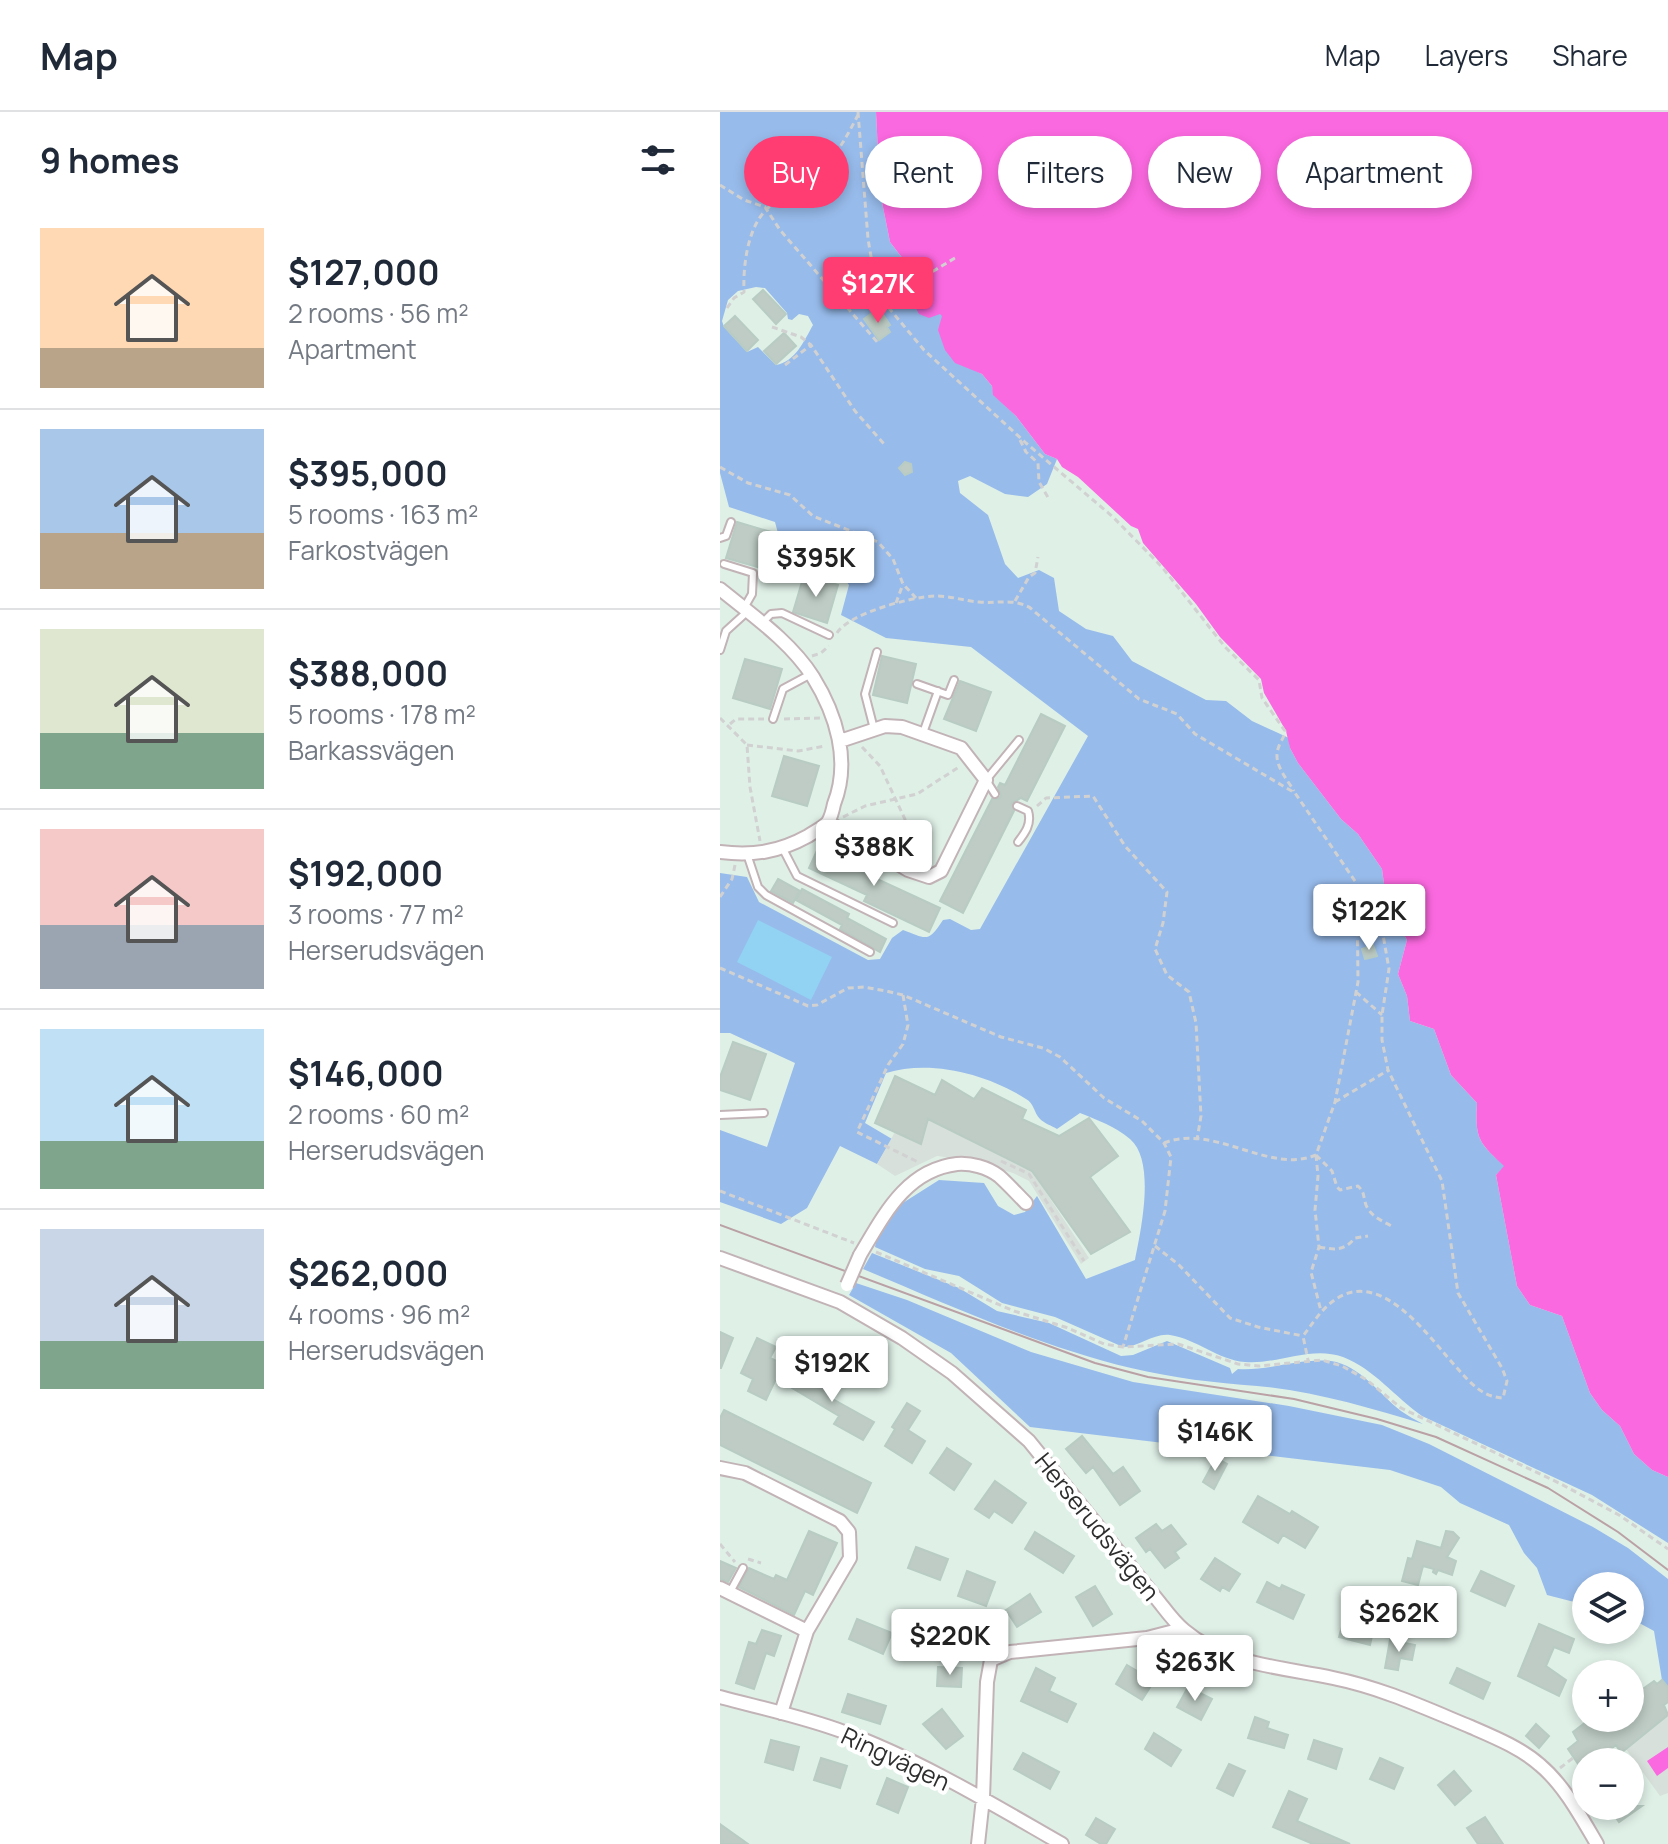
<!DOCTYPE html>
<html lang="en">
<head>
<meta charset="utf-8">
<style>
	:root { --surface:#fff; --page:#f2f2f3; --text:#1f2937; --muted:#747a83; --line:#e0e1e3; --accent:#ff3d72 }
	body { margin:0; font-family:Manrope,sans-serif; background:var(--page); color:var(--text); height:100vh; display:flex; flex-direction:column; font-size:30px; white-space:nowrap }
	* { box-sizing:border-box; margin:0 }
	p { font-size:26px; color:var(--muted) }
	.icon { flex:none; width:44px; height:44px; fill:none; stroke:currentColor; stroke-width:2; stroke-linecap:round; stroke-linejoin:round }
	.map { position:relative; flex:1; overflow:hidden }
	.details { display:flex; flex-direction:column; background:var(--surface); width:720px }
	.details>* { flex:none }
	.banner { position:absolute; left:24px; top:24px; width:760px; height:72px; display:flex; gap:16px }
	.tools { position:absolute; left:852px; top:1460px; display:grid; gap:16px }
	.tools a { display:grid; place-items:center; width:72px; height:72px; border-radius:50%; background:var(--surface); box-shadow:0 4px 12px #0003; font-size:40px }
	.price { position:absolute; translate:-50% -68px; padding:0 18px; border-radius:8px; background:#fff; color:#222; font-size:26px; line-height:52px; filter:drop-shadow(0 2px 4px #0008) }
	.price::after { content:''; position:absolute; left:50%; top:48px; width:24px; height:18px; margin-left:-12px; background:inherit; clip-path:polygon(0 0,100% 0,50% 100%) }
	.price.on { background:var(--accent); color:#fff }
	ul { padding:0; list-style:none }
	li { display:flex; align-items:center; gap:24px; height:200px; padding:0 40px }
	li+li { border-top:2px solid var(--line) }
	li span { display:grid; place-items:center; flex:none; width:224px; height:160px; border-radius:0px; color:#555 }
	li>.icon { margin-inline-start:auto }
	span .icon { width:96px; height:96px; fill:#fffc; stroke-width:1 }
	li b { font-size:34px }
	h2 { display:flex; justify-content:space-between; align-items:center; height:96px; padding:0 40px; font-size:34px }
	.pill { padding:0 28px; border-radius:36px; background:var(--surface); box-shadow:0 4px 12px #0003; font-size:28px; line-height:72px }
	.pill.on { background:var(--accent); color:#fff }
	header { display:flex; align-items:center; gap:48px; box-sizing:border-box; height:112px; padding:0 40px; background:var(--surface); border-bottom:2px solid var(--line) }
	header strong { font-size:38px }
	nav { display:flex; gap:44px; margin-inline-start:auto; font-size:28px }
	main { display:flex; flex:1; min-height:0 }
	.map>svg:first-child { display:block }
</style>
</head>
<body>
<header>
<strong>Map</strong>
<nav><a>Map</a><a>Layers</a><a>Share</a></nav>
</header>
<main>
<section class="details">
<h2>9 homes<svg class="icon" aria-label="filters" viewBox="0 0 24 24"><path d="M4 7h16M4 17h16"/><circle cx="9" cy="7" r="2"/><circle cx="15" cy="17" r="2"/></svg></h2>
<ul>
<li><span style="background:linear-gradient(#ffd9b3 75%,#b9a48a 0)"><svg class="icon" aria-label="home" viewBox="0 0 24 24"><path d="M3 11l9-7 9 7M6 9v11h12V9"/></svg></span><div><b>$127,000</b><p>2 rooms · 56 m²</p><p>Apartment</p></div></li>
<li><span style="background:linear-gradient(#a9c7e8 65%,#b9a48a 0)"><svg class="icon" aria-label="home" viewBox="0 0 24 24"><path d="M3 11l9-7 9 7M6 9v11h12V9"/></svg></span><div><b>$395,000</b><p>5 rooms · 163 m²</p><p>Farkostvägen</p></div></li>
<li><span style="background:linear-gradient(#dfe7d0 65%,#7fa58c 0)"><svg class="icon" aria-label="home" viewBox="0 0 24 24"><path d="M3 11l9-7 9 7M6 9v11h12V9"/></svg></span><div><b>$388,000</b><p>5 rooms · 178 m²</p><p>Barkassvägen</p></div></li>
<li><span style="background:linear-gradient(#f6c9c9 60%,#9aa5b1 0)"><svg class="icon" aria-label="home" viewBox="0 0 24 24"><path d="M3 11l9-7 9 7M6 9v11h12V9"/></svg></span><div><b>$192,000</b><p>3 rooms · 77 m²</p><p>Herserudsvägen</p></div></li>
<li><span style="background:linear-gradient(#bfe0f5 70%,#7fa58c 0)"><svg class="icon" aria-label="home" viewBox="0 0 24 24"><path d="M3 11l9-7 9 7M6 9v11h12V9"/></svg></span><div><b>$146,000</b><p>2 rooms · 60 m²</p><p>Herserudsvägen</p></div></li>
<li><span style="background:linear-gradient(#c9d6e8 70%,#7fa58c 0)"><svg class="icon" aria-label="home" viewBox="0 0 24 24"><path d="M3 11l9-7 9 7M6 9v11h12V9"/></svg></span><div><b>$262,000</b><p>4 rooms · 96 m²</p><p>Herserudsvägen</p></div></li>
</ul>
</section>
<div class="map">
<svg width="948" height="1732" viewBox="0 0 948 1732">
	<rect width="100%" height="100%" fill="#dff0e7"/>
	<path fill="#97bbeb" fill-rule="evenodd" d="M 0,0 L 156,0 L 160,80 L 170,130 L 197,165 L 223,204 L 250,256 L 262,262 L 272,274 L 274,283 L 296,304 L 325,342 L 337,347 L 327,372 L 308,385 L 285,382 L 250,364 L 238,369 L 240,381 L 268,403 L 285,452 L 298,466 L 319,458 L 334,466 L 339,499 L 366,517 L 393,524 L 412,549 L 486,588 L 506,589 L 532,609 L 569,626 L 570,636 L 578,651 L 621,707 L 638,722 L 662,757 L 665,779 L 675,806 L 687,828 L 678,862 L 687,884 L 690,909 L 714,917 L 731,963 L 757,991 C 755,1026 758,1031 785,1054 L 776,1063 L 797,1174 L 810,1193 L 842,1204 L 870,1281 L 882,1298 L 900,1314 L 914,1342 L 932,1358 L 948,1365 L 948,1431 L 872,1383 L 702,1304 C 675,1285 654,1257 623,1245 C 591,1233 557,1253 525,1250 C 498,1248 477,1227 450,1223 C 433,1221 420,1235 403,1235 L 335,1205 L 282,1191 L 239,1164 L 205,1157 L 155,1135 L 156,1129 L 178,1094 L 219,1068 L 264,1071 L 278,1094 L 294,1103 L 305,1100 L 317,1084 L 366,1167 L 415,1148 C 421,1118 436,1049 410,1027 C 395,1014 377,1008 360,1001 L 337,1017 C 332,1014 324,1011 320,1007 C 314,1001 314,991 306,987 C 268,962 210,947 166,961 L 145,1011 L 172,1027 L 157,1052 L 120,1034 L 87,1096 L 61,1112 L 0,1090 L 0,1018 L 47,1035 L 75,951 L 10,921 L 0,921 L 0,761 L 27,765 L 39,790 L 148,848 L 160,847 L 172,826 L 183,818 C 207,827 208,831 223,808 L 230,807 L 251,818 L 260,817 L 368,624 L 251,535 L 166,526 L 121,503 L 129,473 L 123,464 L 64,444 L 55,410 L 9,395 L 0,361 ZM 36,175 L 45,176 L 67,201 L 68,207 L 72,208 L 79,202 L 88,204 L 93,213 C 84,229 75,250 56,253 L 38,235 L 27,240 L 4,215 L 2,209 L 8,188 L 18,179 Z
		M 152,1141 L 239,1176 L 277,1199 L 329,1211 L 401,1244 L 413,1243 L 447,1229 L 510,1256 L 512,1262 L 518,1257 C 549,1259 579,1246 611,1249 C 640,1253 660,1283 681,1299 C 688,1304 696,1308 703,1312 C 650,1296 593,1279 537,1274 C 495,1271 453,1266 411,1256 C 319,1234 231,1194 143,1157 Z
		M 136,1171 L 187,1188 L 311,1240 L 413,1270 L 569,1294 L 662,1313 L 709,1332 L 873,1415 L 908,1436 L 948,1467 L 948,1575 L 942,1568 L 934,1519 L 910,1506 L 910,1474 L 866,1474 L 866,1493 L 827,1483 L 817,1456 L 804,1441 L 789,1413 L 740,1391 L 721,1375 L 670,1358 L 310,1315 L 231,1241 L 129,1183 Z"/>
	<path fill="#92d2f3" d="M 38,808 L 112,845 L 91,888 L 17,850 Z"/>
	<path fill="#d7e0db" d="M 208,1007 L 312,1059 L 369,1146 L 361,1152 L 309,1069 L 293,1061 L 249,1048 L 217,1044 L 175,1064 L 157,1052 L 175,1020 L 201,1032 Z
		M 948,1603 L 948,1681 L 940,1684 L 906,1637 Z"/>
	<path fill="#fb69e0" d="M 156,0 L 948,0 L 948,1365 L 932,1358 L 914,1342 L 900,1314 L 882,1298 L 870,1281 L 842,1204 L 810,1193 L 797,1174 L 776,1063 L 784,1054 C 758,1030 755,1026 757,991 L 731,963 L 714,917 L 690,909 L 687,884 L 678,862 L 687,828 L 675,806 L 665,779 L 662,757 L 638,722 L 621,707 L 578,651 L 570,636 L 566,619 L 544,581 L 541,567 L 500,525 L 476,492 L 423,431 L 418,417 L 411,414 L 358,365 L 342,355 L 337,347 L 325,342 L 296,304 L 273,283 L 272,274 L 262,262 L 235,251 L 225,238 L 218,218 L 222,204 L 220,202 L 209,206 L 199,202 L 191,187 L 197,165 L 170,130 L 160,80 Z
		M 948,1635 L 948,1656 L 937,1664 L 927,1649 Z"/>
	<path fill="#beccc5" stroke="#b8ccc3" stroke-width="2" d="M 43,178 L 66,202 L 56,212 L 33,187 Z
		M 155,199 L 158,204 L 162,201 L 170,213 L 167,215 L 170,220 L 159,228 L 144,207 Z
		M 15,204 L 38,228 L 27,239 L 4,214 Z
		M 64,221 L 76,234 L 56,252 L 44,239 Z
		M 185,350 L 191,352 L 192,360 L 185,363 L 179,356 Z
		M 17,410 L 51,420 L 41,456 L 6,446 Z
		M 84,463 L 118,473 L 107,511 L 73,500 Z
		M 162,544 L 196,552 L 187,591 L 153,583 Z
		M 25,547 L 62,557 L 50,597 L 13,586 Z
		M 240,569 L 271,580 L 256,619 L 224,607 Z
		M 321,602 L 345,614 L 307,689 L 301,686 L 292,691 L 294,699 L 243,801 L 220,789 L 272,687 L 278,687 L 281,684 L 278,675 L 280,671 L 285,673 Z
		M 64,644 L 99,654 L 87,694 L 52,684 Z
		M 100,732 L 160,760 L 157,767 L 220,796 L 209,820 L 144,789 L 147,783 L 89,756 Z
		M 58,767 L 80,779 L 73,791 L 51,779 Z
		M 82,777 L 129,802 L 127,806 L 166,827 L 160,840 L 120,817 L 122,813 L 76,788 Z
		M 653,833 L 657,844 L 645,847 L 642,837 Z
		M 13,930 L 46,942 L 30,988 L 0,978 L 0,965 Z
		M 175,964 L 215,983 L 222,968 L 254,987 L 262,976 L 306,998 L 302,1007 L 339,1024 L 369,1006 L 398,1044 L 370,1065 L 410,1120 L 371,1142 L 312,1059 L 208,1007 L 201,1032 L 155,1011 Z
		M 0,1220 L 13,1226 L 1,1256 L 0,1256 Z
		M 37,1226 L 56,1235 L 50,1246 L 63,1252 L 46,1288 L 28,1279 L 33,1267 L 21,1261 Z
		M 84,1256 L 115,1275 L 109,1285 L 154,1310 L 143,1328 L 114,1312 L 119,1304 L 72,1276 Z
		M 187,1291 L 200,1299 L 188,1318 L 205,1329 L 192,1351 L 165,1334 L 175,1317 L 172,1315 Z
		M 4,1298 L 151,1371 L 137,1401 L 0,1333 L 0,1306 Z
		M 362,1324 L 393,1362 L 403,1355 L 420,1379 L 400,1393 L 373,1355 L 366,1361 L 346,1337 Z
		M 227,1336 L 251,1352 L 234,1378 L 210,1361 Z
		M 496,1346 L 507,1352 L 494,1377 L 483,1370 Z
		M 275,1369 L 306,1391 L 292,1411 L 274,1399 L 269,1406 L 255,1397 Z
		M 538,1384 L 570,1402 L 572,1399 L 598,1415 L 585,1436 L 563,1423 L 558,1431 L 523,1410 Z
		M 436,1412 L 442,1419 L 451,1413 L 466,1432 L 455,1440 L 459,1446 L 445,1456 L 430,1437 L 426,1440 L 416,1426 Z
		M 89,1419 L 117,1431 L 93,1483 L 85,1479 L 74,1503 L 19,1475 L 29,1456 L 54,1467 L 56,1463 L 67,1468 Z
		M 726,1419 L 733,1420 L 739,1426 L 727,1445 L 736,1449 L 732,1463 L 718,1458 L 716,1462 L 713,1460 L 714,1457 L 703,1454 L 698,1473 L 682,1469 L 688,1446 L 692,1447 L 697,1429 L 721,1436 Z
		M 315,1420 L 354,1444 L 343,1461 L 305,1437 Z
		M 196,1435 L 228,1447 L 220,1468 L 188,1456 Z
		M 495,1446 L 520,1462 L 509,1479 L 502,1475 L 500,1479 L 481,1467 Z
		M 0,1449 L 16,1456 L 8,1470 L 0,1467 Z
		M 247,1459 L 275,1470 L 266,1494 L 238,1484 Z
		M 761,1459 L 794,1474 L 785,1494 L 751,1479 Z
		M 547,1470 L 560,1477 L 562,1473 L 584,1483 L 573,1507 L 537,1490 Z
		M 375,1474 L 392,1502 L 373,1514 L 356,1485 Z
		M 310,1482 L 321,1500 L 297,1515 L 286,1498 Z
		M 137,1507 L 172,1521 L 163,1542 L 129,1527 Z
		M 624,1508 L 654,1515 L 650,1533 L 619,1525 Z
		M 819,1512 L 854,1527 L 849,1541 L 834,1535 L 826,1554 L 846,1568 L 839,1584 L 798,1564 Z
		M 42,1518 L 61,1524 L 54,1544 L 46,1541 L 34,1577 L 16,1571 L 29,1530 L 36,1532 Z
		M 670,1528 L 695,1533 L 692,1548 L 680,1546 L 678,1558 L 665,1556 Z
		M 407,1553 L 434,1569 L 422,1588 L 396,1572 Z
		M 218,1555 L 242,1556 L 241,1575 L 217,1574 Z
		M 316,1556 L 335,1566 L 329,1579 L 356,1592 L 347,1610 L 301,1589 Z
		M 737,1556 L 770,1571 L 763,1587 L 730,1571 Z
		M 942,1568 L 948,1575 L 948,1590 L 944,1593 L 948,1603 L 901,1641 L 896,1633 L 874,1650 L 866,1650 L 866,1664 L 848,1637 L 858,1629 L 853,1620 L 871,1606 L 910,1606 L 910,1586 L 934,1569 L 937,1572 Z
		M 468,1575 L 492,1587 L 481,1608 L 457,1595 Z
		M 128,1582 L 166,1594 L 160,1612 L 122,1600 Z
		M 222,1597 L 243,1624 L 226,1637 L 203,1612 Z
		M 535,1605 L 549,1610 L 547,1616 L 568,1623 L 564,1636 L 528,1626 Z
		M 816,1612 L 829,1624 L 819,1636 L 806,1624 Z
		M 434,1621 L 461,1638 L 451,1654 L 425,1637 Z
		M 51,1628 L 79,1635 L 73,1658 L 45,1650 Z
		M 594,1628 L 622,1637 L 616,1657 L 588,1647 Z
		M 303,1641 L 339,1660 L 330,1677 L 294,1657 Z
		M 101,1646 L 127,1654 L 120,1676 L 94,1668 Z
		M 660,1646 L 683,1656 L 674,1677 L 650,1667 Z
		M 509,1652 L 525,1659 L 513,1684 L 497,1676 Z
		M 734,1659 L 751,1679 L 735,1693 L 718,1673 Z
		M 167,1666 L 188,1675 L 178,1701 L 157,1692 Z
		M 569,1679 L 587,1687 L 577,1709 L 630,1732 L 593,1732 L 553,1715 Z
		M 888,1694 L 922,1694 L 899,1710 Z
		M 765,1705 L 783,1732 L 758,1732 L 747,1716 Z
		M 376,1706 L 395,1717 L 386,1732 L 381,1732 L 366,1723 Z
		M 0,1712 L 28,1732 L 0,1732 Z"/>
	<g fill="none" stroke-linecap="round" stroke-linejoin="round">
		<defs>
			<path id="lane" d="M 0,426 L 6,424 L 11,410
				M 4,452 L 33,461 L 32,482 L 24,496
				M 42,511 L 51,502 L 62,501 L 109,523
				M 0,538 L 6,519 L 28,499
				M 197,572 L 228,583 L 234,568
				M 53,607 L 63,577 L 91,562
				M 154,617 L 145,582 L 157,540
				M 203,621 L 218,579
				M 275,682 L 266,668 L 299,628
				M 297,694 L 308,699 C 312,712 305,721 298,730
				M 63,737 L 77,764 L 173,811
				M 27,742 L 38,775 L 46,783 L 150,840
				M 0,1003 L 44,1001
				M 10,1480 L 23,1456"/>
			<path id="street" d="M 0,477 C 32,503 71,530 93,565 C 116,602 131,649 114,692 C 113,697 111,705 108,710 C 104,715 94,720 88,724 C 59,740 33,744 0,740
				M 108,710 L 188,758 L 209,765 L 221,759 L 266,668 L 241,636 L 182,615 L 165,614 L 120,629
				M 140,1143 C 164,1103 186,1058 237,1052 C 251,1051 267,1055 279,1064 C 288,1072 297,1082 306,1091
				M 0,1146 L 120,1190 L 182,1226 L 232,1261 L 309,1329 L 440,1491 C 447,1500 455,1511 464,1518 C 505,1553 562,1555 613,1566 C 662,1576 705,1596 751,1615 C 774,1625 801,1636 820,1653 C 844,1673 861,1705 877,1732
				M 0,1356 L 25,1361 L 120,1409 L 129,1420 L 130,1446 L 87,1519 L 61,1601
				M 0,1476 L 87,1519
				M 0,1585 C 41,1596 84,1605 124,1620 C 200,1648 272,1692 342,1732
				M 258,1732 L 263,1686 L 267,1570 L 271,1548 L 290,1540 L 427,1526 L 462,1517"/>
		</defs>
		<use href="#lane" stroke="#c2b3b7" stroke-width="10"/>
		<use href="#street" stroke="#c2b3b7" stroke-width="16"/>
		<path stroke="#d1d1d1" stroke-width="3" stroke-dasharray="6 4" stroke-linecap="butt" d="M 138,0 L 148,127 L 156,174 L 163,189 L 204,238 L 306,331 L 393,405 L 442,455 L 505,535 L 539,568 L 542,586 L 565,619 C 564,627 560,629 558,637 C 553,652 567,667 574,679
			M 0,73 L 24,88 L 45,95 L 60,118 L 158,231
			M 187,175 L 235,146
			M 7,196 L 14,186 L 24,180 C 23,155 27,116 47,97 C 64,81 86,71 103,55 C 119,40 128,22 138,3
			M 52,215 L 81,225 L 91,233 L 135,299 L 165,333
			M 65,253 L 91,233
			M 300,328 L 306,340 L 318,351 L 319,370 L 329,387
			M 0,355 L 28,371 L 70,383 L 93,404 L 158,430 L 173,447 L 183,472 L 196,486
			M 295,489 L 309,465 L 315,461 L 318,445
			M 176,491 L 183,472
			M 117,521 C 128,502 193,484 216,484 C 231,484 245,489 259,490 C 278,492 291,486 309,495 L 419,587 L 457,602 L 475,622 L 575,681 L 637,772 L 662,817 L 669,857 L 662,903 L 662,928 L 668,958 L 722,1069 L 738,1181 L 782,1256 L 787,1269 L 783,1286 C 763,1285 751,1272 738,1257 C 710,1227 663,1156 616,1187 C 602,1196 593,1211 583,1224 L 588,1248
			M 92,544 L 101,541 L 109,534
			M 0,606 L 27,633 L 30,675 L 40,729
			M 64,607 L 100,606
			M 10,612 L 16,607 L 44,607
			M 27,633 L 78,639 L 105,634
			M 142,635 L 160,654 L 205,750
			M 317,694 L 326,686 L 373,684 L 405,734 L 447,780 L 443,811 L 435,837 L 447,863 L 469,880 L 476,911 L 481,1004 L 477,1028
			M 123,705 L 145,694 L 197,682 L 239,655
			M 0,785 L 12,767 L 15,753
			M 0,856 L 88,894 L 97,893 L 128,876 L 144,875 L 166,879 L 183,883 L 281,925 L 323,936 L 340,945 L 384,986 L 422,1009 L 444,1031 L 451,1045 L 445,1099 L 403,1235
			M 636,880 L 662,903
			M 183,883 L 188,913 L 183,932 L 168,953 L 137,1020 L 200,1051
			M 615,990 L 667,959
			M 444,1031 C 495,1011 549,1063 596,1043 L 615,990 L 638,870 L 637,776
			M 596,1043 L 598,1064 L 595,1098 L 599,1135 L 591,1160 L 601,1199
			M 596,1043 L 612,1059 L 617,1075 L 620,1078 L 638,1074 C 645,1081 643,1084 646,1093 C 651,1105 663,1109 673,1115
			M 281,1049 L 309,1062 L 364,1149
			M 0,1079 L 134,1131
			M 435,1134 L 459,1153 L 510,1206 L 538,1215 L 583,1224
			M 599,1135 C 615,1138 624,1139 635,1126 L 648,1124
			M 156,1140 L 294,1199 L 348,1216 L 384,1232 L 403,1235 L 458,1232 L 518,1252 L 539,1254 L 602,1248 L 622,1254 L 647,1268 L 681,1296 L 839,1371 L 899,1403 L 948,1437
			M 0,1432 L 15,1450
			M 28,1447 L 41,1451
			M 840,1656 L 853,1646"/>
		<use href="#lane" stroke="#fff" stroke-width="6"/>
		<use href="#street" stroke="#fff" stroke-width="12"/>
		<path stroke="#baa1a6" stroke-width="2" d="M 0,1113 L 375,1251 L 428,1265 L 574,1287 L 657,1307 L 716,1325 L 828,1376 L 898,1420 L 948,1458"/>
		<defs>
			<path id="street-bridge" d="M 127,1173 L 140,1143"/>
		</defs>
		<use href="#street-bridge" stroke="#c2b3b7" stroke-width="16" stroke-linecap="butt"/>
		<use href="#street-bridge" stroke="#fff" stroke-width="12"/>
	</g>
	<g text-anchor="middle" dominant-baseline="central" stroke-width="8" stroke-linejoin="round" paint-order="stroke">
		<g font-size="24" fill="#2e2e2e" stroke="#fff">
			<text transform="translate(378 1414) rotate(51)">Herserudsvägen</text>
			<text transform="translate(176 1646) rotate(25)">Ringvägen</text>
		</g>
	</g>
</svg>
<div class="tools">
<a><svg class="icon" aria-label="layers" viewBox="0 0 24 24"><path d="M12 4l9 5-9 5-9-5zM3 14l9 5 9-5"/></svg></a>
<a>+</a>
<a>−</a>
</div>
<b class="price on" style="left:158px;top:213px">$127K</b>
<b class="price" style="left:96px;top:487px">$395K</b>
<b class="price" style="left:154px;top:776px">$388K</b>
<b class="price" style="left:649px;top:840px">$122K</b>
<b class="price" style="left:112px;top:1292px">$192K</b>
<b class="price" style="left:495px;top:1361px">$146K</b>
<b class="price" style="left:679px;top:1542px">$262K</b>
<b class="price" style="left:230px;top:1565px">$220K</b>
<b class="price" style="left:475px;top:1591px">$263K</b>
<div class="banner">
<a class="pill on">Buy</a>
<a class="pill">Rent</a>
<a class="pill">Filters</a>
<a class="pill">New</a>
<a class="pill">Apartment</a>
</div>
</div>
</main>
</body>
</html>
